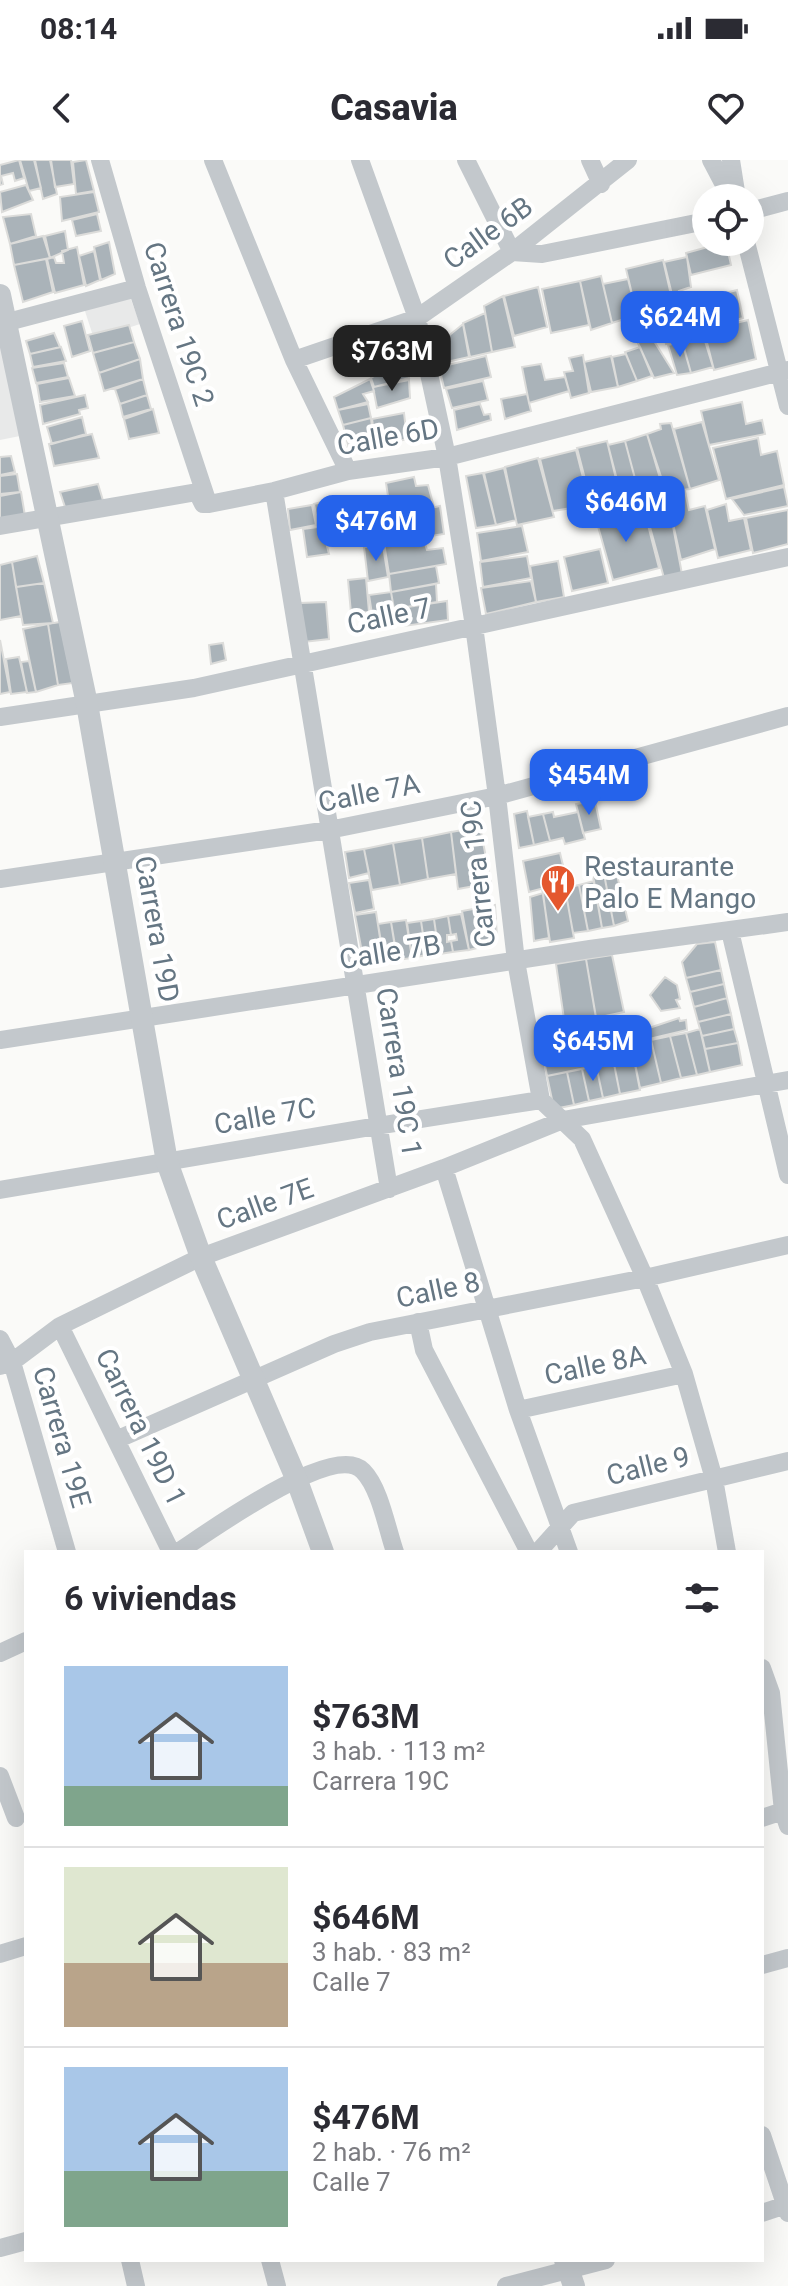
<!DOCTYPE html>
<html lang="es">
<head>
<meta charset="utf-8">
<style>
	:root { --surface:#fff; --page:#f2f2f3; --text:#2b2b33; --muted:#7c7c81; --line:#e1e1e2; --accent:#2563eb }
	body { margin:0; font-family:Roboto,sans-serif; background:var(--page); color:var(--text); height:100vh; display:flex; flex-direction:column; font-size:30px; white-space:nowrap }
	* { box-sizing:border-box; margin:0 }
	p { font-size:26px; color:var(--muted) }
	.icon { flex:none; width:44px; height:44px; fill:none; stroke:currentColor; stroke-width:2; stroke-linecap:round; stroke-linejoin:round }
	.map { position:relative; flex:1; overflow:hidden }
	.details { position:absolute; left:24px; top:1390px; width:740px; height:712px; display:flex; flex-direction:column; background:var(--surface); border-radius:0px; box-shadow:0 8px 32px #0002 }
	.details>* { flex:none }
	.fabs { position:absolute; left:692px; top:24px; display:grid; gap:16px }
	.fabs a { display:grid; place-items:center; width:72px; height:72px; border-radius:50%; background:var(--surface); box-shadow:0 8px 32px #0002; font-size:40px }
	.price { position:absolute; translate:-50% -68px; padding:0 18px; border-radius:16px; background:var(--accent); color:#fff; font-size:26px; line-height:52px; filter:drop-shadow(0 2px 4px #0008) }
	.price::after { content:''; position:absolute; left:50%; top:48px; width:24px; height:18px; margin-left:-12px; background:inherit; clip-path:polygon(0 0,100% 0,50% 100%) }
	.price.selected { background:#222; color:#fff }
	ul { padding:0; list-style:none }
	li { display:flex; align-items:center; gap:24px; height:200px; padding:0 40px }
	li+li { border-top:2px solid var(--line) }
	li span { display:grid; place-items:center; flex:none; width:224px; height:160px; border-radius:0px; color:#555 }
	li>.icon { margin-inline-start:auto }
	span .icon { width:96px; height:96px; fill:#fffc; stroke-width:1 }
	li b { font-size:34px }
	h2 { display:flex; justify-content:space-between; align-items:center; height:96px; padding:0 40px; font-size:34px }
	.status { display:flex; justify-content:space-between; align-items:center; height:56px; padding:0 40px; background:var(--surface); direction:ltr }
	.status svg { height:22px; fill:currentColor }
	header { display:flex; justify-content:space-between; align-items:center; height:104px; padding:0 40px; background:var(--surface); font-size:36px; font-weight:800 }
	.map>svg:first-child { display:block }
</style>
</head>
<body>
<div class="status"><b>08:14</b><svg viewBox="0 0 49 12"><path d="M0 12V9h3v3zM5 12V6h3v6zM10 12V3h3v9zM15 12V0h3v12zM26 1h20v11H26zM47 4h2v5h-2z"/></svg></div>
<header><svg class="icon" aria-label="back" viewBox="0 0 24 24"><path d="M15 5l-7 7 7 7"/></svg>Casavia<svg class="icon" aria-label="heart" viewBox="0 0 24 24"><path d="M12 20l-8-8c-3-5 5-10 8-4 3-6 11-1 8 4z"/></svg></header>
<div class="map">
<svg width="788" height="2126" viewBox="0 0 788 2126">
	<rect width="100%" height="100%" fill="#fafaf8"/>
	<path fill="#e8e9e9" d="M 130,137 L 140,164 L 94,179 L 84,148 Z
		M 0,184 L 20,276 L 0,280 Z"/>
	<path fill="#aab3b9" stroke="#dcdcda" stroke-width="2" d="M 19,0 L 24,18 L 15,21 L 13,13 L 1,16 L 3,24 L 0,25 L 0,5 Z
		M 20,0 L 34,0 L 41,28 L 29,31 Z
		M 35,0 L 50,0 L 57,34 L 43,39 Z
		M 51,0 L 71,0 L 74,24 L 55,27 Z
		M 86,0 L 94,31 L 76,34 L 73,2 Z
		M 26,25 L 33,40 L 2,52 L 0,32 Z
		M 94,32 L 99,52 L 62,61 L 60,37 Z
		M 31,54 L 36,76 L 10,84 L 3,57 Z
		M 97,54 L 101,71 L 76,76 L 72,60 Z
		M 65,71 L 68,90 L 50,98 L 45,76 Z
		M 43,76 L 50,98 L 14,105 L 10,84 Z
		M 109,82 L 115,114 L 101,120 L 94,87 Z
		M 726,82 L 731,105 L 691,115 L 686,93 Z
		M 77,87 L 84,125 L 55,133 L 47,99 L 54,97 L 56,103 L 64,103 L 62,91 Z
		M 94,91 L 100,120 L 86,126 L 79,96 Z
		M 687,97 L 691,127 L 679,131 L 684,149 L 676,151 L 664,102 Z
		M 46,99 L 53,132 L 23,142 L 14,105 Z
		M 663,100 L 674,148 L 637,155 L 626,109 Z
		M 601,116 L 612,163 L 591,170 L 580,121 Z
		M 628,119 L 637,155 L 612,163 L 603,124 Z
		M 580,121 L 589,165 L 551,173 L 542,129 Z
		M 538,127 L 547,167 L 514,176 L 504,136 Z
		M 737,130 L 743,158 L 704,169 L 697,140 Z
		M 503,136 L 515,187 L 492,192 L 484,146 Z
		M 485,153 L 492,192 L 470,197 L 463,163 Z
		M 684,159 L 678,181 L 666,184 L 664,164 Z
		M 748,160 L 756,199 L 714,210 L 704,171 Z
		M 82,161 L 90,191 L 72,197 L 64,166 Z
		M 463,164 L 469,197 L 442,203 L 438,193 L 441,182 Z
		M 129,165 L 134,182 L 93,193 L 88,175 Z
		M 701,168 L 713,207 L 691,213 L 680,174 Z
		M 54,173 L 60,187 L 30,194 L 26,181 Z
		M 649,173 L 674,213 L 654,218 L 637,181 Z
		M 134,182 L 140,199 L 99,213 L 93,193 Z
		M 682,182 L 691,213 L 677,215 L 668,185 Z
		M 61,187 L 66,201 L 33,207 L 30,194 Z
		M 640,187 L 652,216 L 637,221 L 625,192 Z
		M 626,194 L 637,221 L 618,227 L 612,197 Z
		M 583,195 L 589,233 L 571,238 L 564,212 L 573,211 L 569,198 Z
		M 486,196 L 491,217 L 444,228 L 439,207 Z
		M 611,196 L 618,227 L 591,232 L 584,202 Z
		M 140,199 L 143,219 L 104,231 L 99,213 Z
		M 403,199 L 409,218 L 374,227 L 371,218 Z
		M 64,203 L 68,217 L 36,223 L 32,208 Z
		M 541,204 L 545,220 L 565,217 L 569,231 L 529,243 L 522,207 Z
		M 69,218 L 75,236 L 40,242 L 37,224 Z
		M 143,219 L 147,235 L 120,244 L 115,229 Z
		M 370,219 L 374,231 L 363,234 L 368,242 L 338,250 L 334,237 Z
		M 409,220 L 410,238 L 377,248 L 373,227 Z
		M 483,221 L 488,240 L 452,248 L 446,229 Z
		M 527,234 L 531,251 L 505,259 L 501,239 Z
		M 85,235 L 88,248 L 79,250 L 80,254 L 43,264 L 40,245 Z
		M 147,235 L 151,249 L 123,257 L 120,244 Z
		M 742,242 L 746,264 L 762,260 L 765,274 L 709,285 L 701,251 Z
		M 368,244 L 371,258 L 343,265 L 338,250 Z
		M 480,244 L 484,255 L 490,254 L 491,260 L 457,270 L 454,250 Z
		M 153,249 L 159,273 L 129,279 L 124,259 Z
		M 404,253 L 407,279 L 376,287 L 372,259 Z
		M 82,257 L 86,274 L 52,284 L 47,267 Z
		M 371,258 L 374,287 L 350,292 L 343,265 Z
		M 702,262 L 719,320 L 690,329 L 674,269 Z
		M 671,263 L 690,329 L 666,332 L 647,274 L 661,269 L 660,264 Z
		M 92,274 L 99,298 L 54,306 L 49,284 Z
		M 647,274 L 662,325 L 638,330 L 625,281 Z
		M 758,278 L 761,295 L 777,291 L 784,325 L 726,339 L 713,288 Z
		M 607,281 L 622,344 L 593,350 L 577,288 Z
		M 625,281 L 640,337 L 623,343 L 608,285 Z
		M 576,290 L 590,345 L 553,351 L 540,299 Z
		M 11,296 L 15,312 L 0,315 L 0,297 Z
		M 538,298 L 554,357 L 517,365 L 505,307 Z
		M 504,308 L 516,360 L 496,365 L 484,313 Z
		M 483,313 L 496,365 L 476,368 L 466,316 Z
		M 17,314 L 20,332 L 0,334 L 0,316 Z
		M 414,317 L 416,326 L 428,325 L 434,347 L 391,356 L 386,323 Z
		M 98,324 L 105,347 L 66,350 L 60,332 Z
		M 784,327 L 788,346 L 744,355 L 732,339 Z
		M 685,331 L 689,350 L 705,346 L 715,389 L 681,400 L 667,336 Z
		M 21,332 L 25,356 L 0,362 L 0,336 Z
		M 353,337 L 357,354 L 334,358 L 331,341 Z
		M 329,340 L 333,362 L 318,365 L 314,344 Z
		M 726,344 L 729,361 L 744,358 L 751,390 L 718,398 L 707,350 Z
		M 312,345 L 316,365 L 290,370 L 288,349 Z
		M 618,345 L 625,367 L 647,361 L 659,408 L 613,420 L 594,352 Z
		M 669,345 L 682,414 L 664,418 L 645,349 Z
		M 440,346 L 444,374 L 377,384 L 373,360 Z
		M 788,350 L 788,384 L 753,393 L 746,358 Z
		M 332,365 L 335,385 L 327,386 L 329,394 L 307,397 L 303,369 Z
		M 522,366 L 528,392 L 481,401 L 477,373 Z
		M 423,377 L 427,390 L 443,388 L 446,404 L 389,414 L 384,383 Z
		M 383,386 L 388,417 L 368,421 L 364,387 Z
		M 600,389 L 608,423 L 572,431 L 564,397 Z
		M 37,396 L 44,423 L 16,427 L 12,402 Z
		M 527,396 L 531,418 L 483,427 L 480,402 Z
		M 558,401 L 564,437 L 536,442 L 530,406 Z
		M 12,402 L 21,456 L 0,460 L 0,405 Z
		M 436,406 L 439,423 L 391,432 L 389,414 Z
		M 366,418 L 369,452 L 351,453 L 348,420 Z
		M 531,421 L 536,442 L 486,454 L 481,428 Z
		M 44,423 L 53,463 L 23,465 L 16,427 Z
		M 436,424 L 437,442 L 394,449 L 391,432 Z
		M 391,432 L 394,449 L 401,448 L 404,463 L 374,467 L 369,435 Z
		M 447,441 L 448,460 L 404,466 L 401,448 Z
		M 326,442 L 329,479 L 304,482 L 300,443 Z
		M 60,462 L 73,523 L 58,525 L 48,464 Z
		M 48,464 L 58,525 L 36,532 L 23,469 Z
		M 0,480 L 10,532 L 0,534 Z
		M 223,483 L 226,500 L 211,504 L 209,485 Z
		M 19,497 L 27,532 L 11,534 L 6,499 Z
		M 29,501 L 36,532 L 27,533 L 21,502 Z
		M 595,641 L 601,669 L 583,673 L 576,644 Z
		M 527,651 L 534,685 L 519,688 L 514,654 Z
		M 553,652 L 554,657 L 578,652 L 585,679 L 565,684 L 563,678 L 550,681 L 543,654 Z
		M 543,654 L 550,681 L 534,685 L 528,657 Z
		M 480,667 L 491,723 L 458,729 L 451,672 Z
		M 451,672 L 456,714 L 428,719 L 422,678 Z
		M 422,678 L 428,719 L 400,725 L 393,683 Z
		M 393,683 L 400,725 L 372,730 L 364,689 Z
		M 364,689 L 369,713 L 349,718 L 345,692 Z
		M 560,693 L 567,722 L 529,732 L 523,701 Z
		M 616,711 L 628,761 L 614,766 L 604,714 Z
		M 604,714 L 614,766 L 602,768 L 593,717 Z
		M 369,720 L 374,749 L 355,753 L 349,723 Z
		M 594,721 L 602,768 L 588,771 L 579,725 Z
		M 564,723 L 574,778 L 550,782 L 542,728 Z
		M 579,725 L 588,771 L 573,773 L 565,728 Z
		M 543,733 L 549,778 L 534,781 L 530,737 Z
		M 495,745 L 497,778 L 489,785 L 469,790 L 462,751 Z
		M 376,752 L 383,797 L 364,803 L 355,755 Z
		M 461,754 L 469,790 L 453,792 L 451,781 L 457,780 L 456,774 L 451,775 L 448,756 Z
		M 448,756 L 451,775 L 447,775 L 447,782 L 451,781 L 453,792 L 439,794 L 434,759 Z
		M 434,759 L 439,794 L 426,795 L 421,761 Z
		M 406,760 L 412,798 L 397,800 L 391,762 Z
		M 421,761 L 426,795 L 412,798 L 407,763 Z
		M 391,762 L 397,797 L 384,800 L 378,764 Z
		M 715,782 L 721,810 L 686,818 L 682,802 L 697,784 Z
		M 612,795 L 624,852 L 596,858 L 586,799 Z
		M 586,799 L 597,863 L 565,866 L 556,804 Z
		M 721,810 L 724,824 L 690,832 L 686,818 Z
		M 665,817 L 677,825 L 680,839 L 676,840 L 680,848 L 661,851 L 650,835 Z
		M 724,824 L 727,838 L 694,847 L 690,832 Z
		M 727,838 L 731,854 L 698,862 L 694,847 Z
		M 731,854 L 734,869 L 702,876 L 698,862 Z
		M 679,858 L 680,861 L 686,860 L 687,870 L 645,880 L 645,876 L 650,875 L 649,868 Z
		M 564,866 L 568,892 L 543,895 L 539,869 Z
		M 700,869 L 710,912 L 697,915 L 686,873 Z
		M 734,869 L 738,883 L 705,889 L 702,876 Z
		M 686,873 L 697,915 L 681,918 L 670,876 Z
		M 670,876 L 681,918 L 661,923 L 651,880 Z
		M 651,880 L 661,923 L 640,928 L 631,884 Z
		M 738,883 L 742,905 L 710,912 L 705,889 Z
		M 631,884 L 640,930 L 620,934 L 611,889 Z
		M 601,887 L 604,904 L 547,916 L 543,895 Z
		M 611,889 L 620,934 L 603,938 L 596,905 L 604,904 L 602,891 Z
		M 596,905 L 603,938 L 589,941 L 582,909 Z
		M 582,909 L 589,941 L 574,945 L 567,912 Z
		M 567,912 L 574,945 L 554,949 L 547,916 Z"/>
	<g fill="none" stroke-linecap="round" stroke-linejoin="round">
		<path stroke="#c3c8cc" stroke-width="18" d="M 100,0 L 137,128 L 207,340
			M 213,0 L 294,200 L 348,311
			M 360,0 L 417,158 L 447,297 L 474,466 L 497,636 L 516,801 L 541,940 L 582,979 L 645,1118 L 684,1214 L 714,1319 L 727,1392
			M 466,0 L 512,92 L 542,94 L 706,61
			M 590,0 L 601,24
			M 711,0 L 731,38
			M 731,0 L 737,38
			M 750,51 L 788,41
			M 746,82 L 788,246
			M 0,164 L 137,128
			M 294,200 L 417,158 L 512,92 L 628,0
			M 274,331 L 389,1029
			M 0,366 L 197,332 L 203,344 L 209,344 L 274,331 L 348,311 L 447,297 L 788,210
			M 0,557 L 194,528 L 788,397
			M 0,719 L 329,670 L 497,636 L 788,556
			M 730,771 L 788,1015
			M 0,880 L 590,789 L 788,762
			M 444,1008 L 518,1250 L 569,1392
			M 0,1030 L 377,966 L 541,940
			M 418,1162 L 424,1190 L 529,1392
			M 60,1166 L 171,1392
			M 0,1179 L 12,1202 L 67,1392
			M 0,1206 L 12,1202 L 60,1166 L 201,1097 L 444,1008 L 563,960 L 788,920
			M 518,1250 L 684,1214
			M 116,1280 L 334,1184 L 370,1172 L 645,1118 L 788,1085
			M 178,1392 C 207,1373 334,1281 363,1311 C 380,1328 387,1369 395,1392
			M 538,1392 L 573,1353 L 788,1301
			M 0,1493 L 26,1481
			M 762,1508 L 771,1533 L 783,1651 L 788,1666
			M 0,1616 L 16,1658
			M 762,1658 L 783,1651
			M 0,1794 L 26,1786
			M 762,1805 L 788,1798
			M 762,1975 L 788,2053
			M 762,2053 L 786,2045
			M 0,2088 L 26,2081
			M 130,2100 L 136,2126
			M 270,2100 L 277,2126
			M 506,2126 L 606,2100"/>
		<path stroke="#c3c8cc" stroke-width="22" d="M 0,135 L 87,544 L 167,1002 L 201,1097 L 296,1318 L 323,1392
			M 565,2100 L 574,2126"/>
	</g>
	<defs>
		<symbol id="restaurant-pin" viewBox="-11 -11 22 30"><path d="M0 17L-7.5 6A9.5 9.5 0 1 1 7.5 6Z" fill="#e4572e" stroke="#fff"/><path d="M-5-6h1v4h1v-4h1v4h1v-4h1v5L-1.5 .5V6h-2V.5L-5-1ZM5-6V6H3V1.5H1.5Q1.5-4 5-6Z" fill="#fff"/></symbol>
	</defs>
	<g fill-rule="evenodd">
		<use href="#restaurant-pin" x="538" y="702" width="40" height="54"/>
	</g>
	<g text-anchor="middle" dominant-baseline="central" stroke-width="8" stroke-linejoin="round" paint-order="stroke">
		<g font-size="28" fill="#657683" stroke="#fff">
			<text transform="translate(488 73) rotate(-36)">Calle 6B</text>
			<text transform="translate(179 164) rotate(72)">Carrera 19C 2</text>
			<text transform="translate(388 277) rotate(-10)">Calle 6D</text>
			<text transform="translate(389 456) rotate(-12)">Calle 7</text>
			<text transform="translate(369 633) rotate(-11)">Calle 7A</text>
			<text transform="translate(478 714) rotate(-96)">Carrera 19C</text>
			<text transform="translate(157 769) rotate(80)">Carrera 19D</text>
			<text transform="translate(390 792) rotate(-9)">Calle 7B</text>
			<text transform="translate(399 912) rotate(81)">Carrera 19C 1</text>
			<text transform="translate(265 956) rotate(-10)">Calle 7C</text>
			<text transform="translate(265 1044) rotate(-20)">Calle 7E</text>
			<text transform="translate(438 1130) rotate(-12)">Calle 8</text>
			<text transform="translate(595 1205) rotate(-12)">Calle 8A</text>
			<text transform="translate(141 1267) rotate(64)">Carrera 19D 1</text>
			<text transform="translate(62 1277) rotate(74)">Carrera 19E</text>
			<text transform="translate(648 1306) rotate(-14)">Calle 9</text>
		</g>
		<g font-size="28" fill="#657683" stroke="#fff" text-anchor="start">
			<text x="584" y="706">Restaurante<tspan x="584" dy="32">Palo E Mango</tspan></text>
		</g>
	</g>
</svg>
<div class="fabs">
<a><svg class="icon" aria-label="locate" viewBox="0 0 24 24"><circle cx="12" cy="12" r="6"/><path d="M12 2v4M12 18v4M2 12h4M18 12h4"/></svg></a>
</div>
<b class="price" style="left:680px;top:199px">$624M</b>
<b class="price selected" style="left:392px;top:233px">$763M</b>
<b class="price" style="left:626px;top:384px">$646M</b>
<b class="price" style="left:376px;top:403px">$476M</b>
<b class="price" style="left:589px;top:657px">$454M</b>
<b class="price" style="left:593px;top:923px">$645M</b>
<section class="details">
<h2>6 viviendas<svg class="icon" aria-label="filters" viewBox="0 0 24 24"><path d="M4 7h16M4 17h16"/><circle cx="9" cy="7" r="2"/><circle cx="15" cy="17" r="2"/></svg></h2>
<ul>
<li><span style="background:linear-gradient(#a9c7e8 75%,#7fa58c 0)"><svg class="icon" aria-label="home" viewBox="0 0 24 24"><path d="M3 11l9-7 9 7M6 9v11h12V9"/></svg></span><div><b>$763M</b><p>3 hab. · 113 m²</p><p>Carrera 19C</p></div></li>
<li><span style="background:linear-gradient(#dfe7d0 60%,#b9a48a 0)"><svg class="icon" aria-label="home" viewBox="0 0 24 24"><path d="M3 11l9-7 9 7M6 9v11h12V9"/></svg></span><div><b>$646M</b><p>3 hab. · 83 m²</p><p>Calle 7</p></div></li>
<li><span style="background:linear-gradient(#a9c7e8 65%,#7fa58c 0)"><svg class="icon" aria-label="home" viewBox="0 0 24 24"><path d="M3 11l9-7 9 7M6 9v11h12V9"/></svg></span><div><b>$476M</b><p>2 hab. · 76 m²</p><p>Calle 7</p></div></li>
</ul>
</section>
</div>
</body>
</html>
